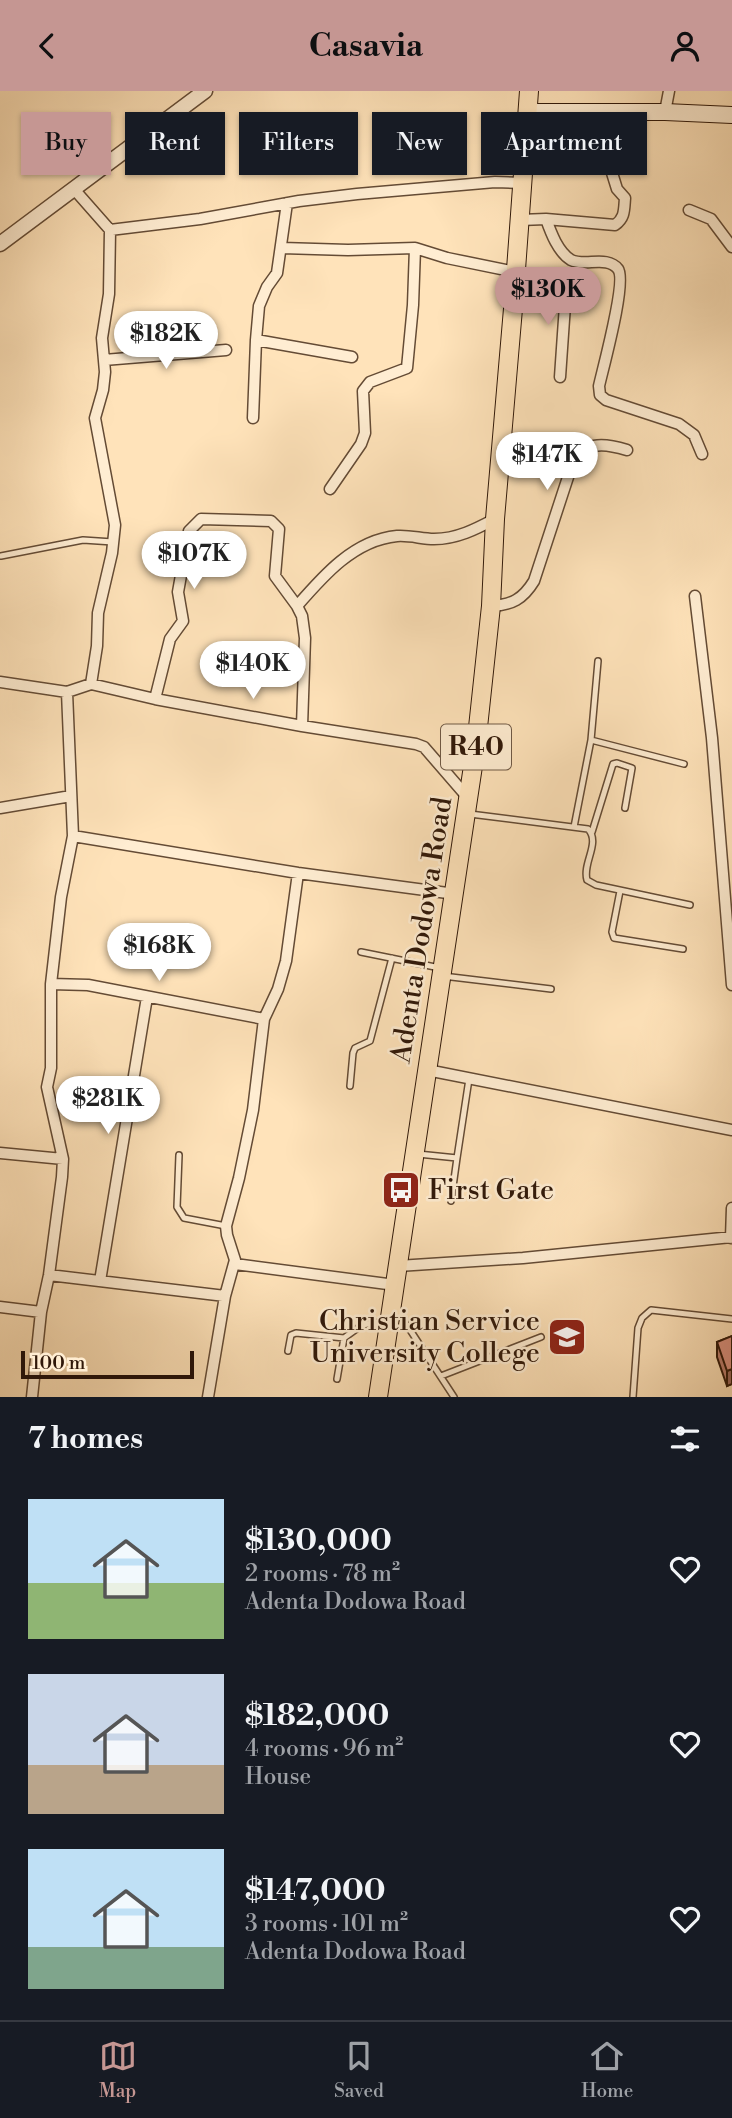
<!DOCTYPE html>
<html lang="en">
<head>
<meta charset="utf-8">
<style>
	:root { --surface:#171b24; --page:#242831; --text:#f1f3f6; --muted:#9ea1a6; --line:#363941; --accent:#c59692 }
	body { margin:0; font-family:"Libre Bodoni",serif; background:var(--page); color:var(--text); height:100vh; display:flex; flex-direction:column; font-size:26px; white-space:nowrap }
	* { box-sizing:border-box; margin:0 }
	p { font-size:23px; color:var(--muted) }
	.icon { flex:none; width:38px; height:38px; fill:none; stroke:currentColor; stroke-width:2; stroke-linecap:round; stroke-linejoin:round }
	.map { position:relative; height:1306px; overflow:hidden }
	.panel { display:flex; flex-direction:column; background:var(--surface); flex:1 }
	.panel>* { flex:none }
	.guide { position:absolute; left:21px; top:21px; width:691px; height:63px; display:flex; gap:14px }
	.scale { position:absolute; left:21px; bottom:18px; width:173px; box-sizing:border-box; padding-left:7px; border:4px solid #301809; border-top:0; font-size:19px; line-height:24px; white-space:nowrap; color:#301809; -webkit-text-stroke:5px #ffedd2; paint-order:stroke }
	.price { position:absolute; translate:-50% -60px; padding:0 16px; border-radius:24px; background:#fff; color:#222; font-size:23px; line-height:46px; filter:drop-shadow(0 2px 4px #0008) }
	.price::after { content:''; position:absolute; left:50%; top:42px; width:21px; height:16px; margin-left:-10px; background:inherit; clip-path:polygon(0 0,100% 0,50% 100%) }
	.price.on { background:var(--accent); color:#111 }
	ul { padding:0; list-style:none }
	li { display:flex; align-items:center; gap:21px; height:175px; padding:0 28px }
	li span { display:grid; place-items:center; flex:none; width:196px; height:140px; border-radius:0px; color:#555 }
	li>.icon { margin-inline-start:auto }
	span .icon { width:84px; height:84px; fill:#fffc; stroke-width:1 }
	li b { font-size:30px }
	h2 { display:flex; justify-content:space-between; align-items:center; height:84px; padding:0 28px; font-size:30px }
	.chip { padding:0 24px; border-radius:0px; background:var(--surface); box-shadow:0 2px 5px #0004; font-size:24px; line-height:63px }
	.chip.on { background:var(--accent); color:#111 }
	header { display:flex; justify-content:space-between; align-items:center; height:91px; padding:0 28px; background:var(--accent); color:#111; font-size:32px; font-weight:700 }
	.menu { display:flex; justify-content:space-around; align-items:center; height:98px; border-top:2px solid var(--line); background:var(--surface); font-size:19px; color:var(--muted) }
	.menu a { display:grid; justify-items:center; gap:4px }
	.menu .on { color:var(--accent) }
	.map>svg:first-child { display:block }
</style>
</head>
<body>
<header><svg class="icon" aria-label="back" viewBox="0 0 24 24"><path d="M15 5l-7 7 7 7"/></svg>Casavia<svg class="icon" aria-label="person" viewBox="0 0 24 24"><circle cx="12" cy="8" r="4"/><path d="M4 21q1-7 8-7t8 7"/></svg></header>
<div class="map">
<svg width="732" height="1306" viewBox="0 0 732 1306">
	<rect width="100%" height="100%" fill="#ffe3ba"/>
	<filter id="stains"><feTurbulence type="fractalNoise" baseFrequency=".00286" numOctaves="4"/><feColorMatrix values="0 0 0 0 .2 0 0 0 0 .09 0 0 0 0 .02 0 0 0 .5 -.17"/></filter>
	<radialGradient id="worn" r=".72"><stop offset=".6" stop-color="#630" stop-opacity="0"/><stop offset="1" stop-color="#630" stop-opacity=".3"/></radialGradient>
	<g fill="none" stroke-linecap="round" stroke-linejoin="round">
		<defs>
			<path id="service" d="M 1,465 L 83,449 L 113,451
				M 591,649 L 684,673
				M 470,723 L 588,738 C 601,752 582,772 587,789 L 596,794 L 690,814
				M 574,736 L 591,649 L 598,570
				M 592,741 L 613,673 L 617,672 L 632,677 L 625,717
				M 620,800 L 612,841 L 614,847 L 683,858
				M 361,861 L 440,877
				M 443,885 L 551,898
				M 350,995 L 353,962 L 355,957 L 370,950 L 392,867
				M 418,1063 L 457,1067 L 469,988
				M 179,1064 L 177,1116 L 184,1127 L 226,1135
				M 451,1110 L 457,1067
				M 397,1219 L 454,1306
				M 288,1260 L 291,1244 L 296,1242 L 344,1247
				M 441,1285 L 541,1246
				M 337,1288 L 344,1247 L 362,1234 L 387,1230
				M 633,1306 L 638,1237 L 642,1227 L 651,1219 L 732,1228"/>
			<path id="minor" d="M 665,21 L 669,0
				M 73,97 L 110,139 L 109,203 L 102,247 L 105,281 L 103,299 L 95,327 L 115,434 L 112,462 L 98,522 L 97,555 L 91,593
				M 689,119 L 711,128 L 732,156
				M 546,128 C 551,142 558,161 571,169 C 585,176 607,164 618,178 C 627,190 603,277 599,295 L 600,304 L 606,309 L 679,333 L 694,344 L 702,363
				M 520,129 L 546,128 L 615,134 C 625,127 624,119 625,107 L 617,98 L 608,69
				M 110,139 L 200,128 L 299,110 L 357,103 L 495,91 L 522,92
				M 282,157 L 348,159 L 415,157 L 447,167 L 516,181
				M 514,206 L 554,205 L 560,208 L 565,214 L 560,286
				M 256,249 L 352,266
				M 104,269 L 226,259
				M 253,327 L 256,249 L 259,215 L 267,196 L 277,182 L 287,112
				M 330,398 L 361,353 L 365,342 L 363,300 L 370,291 L 407,277 L 413,214 L 415,157
				M 695,505 L 712,647 L 732,894
				M 297,515 C 323,485 354,449 397,445 C 410,444 422,448 434,448 C 457,448 476,438 495,428
				M 491,515 C 512,514 523,508 534,490 L 571,377 C 585,350 601,351 627,359
				M 0,591 L 67,601 L 91,593 L 155,608 L 302,635 L 416,653 L 424,656 L 469,708
				M 155,608 L 170,548 L 183,530 L 178,501 L 189,440 L 201,428 L 271,430 L 279,438 L 275,485 L 297,515 L 302,525 L 305,547 L 302,635
				M 0,717 L 71,705
				M 73,745 L 298,782 L 455,803
				M 51,893 L 88,894 L 264,928
				M 427,979 L 732,1039
				M 0,1062 L 63,1068
				M 731,1147 L 732,1117
				M 235,1173 L 395,1194
				M 398,1175 L 523,1167 L 732,1146
				M 49,1184 L 225,1205
				M 100,1190 L 147,906
				M 0,1216 L 41,1221
				M 32,1306 L 41,1221 L 49,1184 L 62,1086 L 63,1068 L 47,996 L 51,977 L 51,893 L 61,806 L 73,745 L 67,601
				M 208,1306 L 225,1205 L 235,1169 L 227,1144 L 226,1135 L 239,1087 L 253,1019 L 264,928 L 278,898 L 286,870 L 298,782"/>
			<path id="tertiary" d="M 0,153 L 205,0"/>
			<path id="secondary" d="M 528,21 L 665,21 L 732,24"/>
			<path id="primary" d="M 378,1306 L 476,655 L 491,515 L 495,428 L 514,206 L 529,0"/>
		</defs>
		<use href="#service" stroke="#644b35" stroke-width="8"/>
		<use href="#minor" stroke="#644b35" stroke-width="13"/>
		<use href="#tertiary" stroke="#644b35" stroke-width="17"/>
		<use href="#secondary" stroke="#301809" stroke-width="18"/>
		<use href="#primary" stroke="#301809" stroke-width="20"/>
		<use href="#service" stroke="#ffedd2" stroke-width="5"/>
		<use href="#minor" stroke="#ffedd2" stroke-width="10"/>
		<use href="#tertiary" stroke="#ffedd2" stroke-width="14"/>
		<use href="#secondary" stroke="#ffedd2" stroke-width="16"/>
		<use href="#primary" stroke="#ffe3ba" stroke-width="18"/>
	</g>
	<path fill="#bb7d6e" stroke="#301809" stroke-width="2" d="M 732,1245 L 732,1293 L 727,1295 L 717,1266 L 717,1251 Z"/>
	<path fill="#99665a" stroke="#301809" stroke-width="2" d="M 732,1278 L 732,1293 L 727,1295 L 727,1280 Z"/>
	<path fill="#da9180" stroke="#301809" stroke-width="2" d="M 732,1245 L 732,1278 L 727,1280 L 717,1251 Z"/>
	<defs>
		<symbol id="bus-square" viewBox="-11 -11 22 22"><rect x="-9" y="-9" width="18" height="18" rx="4" fill="#8f2418" stroke="#ffedd2"/><path d="M-5-6H5V4H4V6H2V4H-2V6H-4V4H-5ZM-3.5-4V0h7V-4ZM-3.5 1.2v1.5H-2V1.2ZM2 1.2v1.5H3.5V1.2Z" fill="#fff"/></symbol>
		<symbol id="university-square" viewBox="-11 -11 22 22"><rect x="-9" y="-9" width="18" height="18" rx="4" fill="#8f2418" stroke="#ffedd2"/><path d="M0-5L7-2L0 1L-7-2ZM-4 1L0 2.5L4 1V4Q0 6-4 4Z" fill="#fff"/></symbol>
	</defs>
	<g fill-rule="evenodd">
		<use href="#bus-square" x="379" y="1077" width="44" height="44"/>
		<use href="#university-square" x="545" y="1224" width="44" height="44"/>
	</g>
	<g text-anchor="middle" dominant-baseline="central" stroke-width="5" stroke-linejoin="round" paint-order="stroke">
		<rect fill="#ffedd2" stroke="#6e5845" stroke-width="2" x="441" y="633.5" width="70" height="45" rx="5"/>
		<g font-size="26" font-weight="bold" fill="#301809">
			<text x="476" y="656">R40</text>
		</g>
		<g font-size="28" fill="#301809" stroke="#ffedd2">
			<text transform="translate(422 839) rotate(-81)">Adenta Dodowa Road</text>
		</g>
		<g font-size="28" fill="#301809" stroke="#ffedd2" text-anchor="start">
			<text x="428" y="1099">First Gate</text>
			<text x="540" y="1230" text-anchor="end">Christian Service<tspan x="540" dy="32">University College</tspan></text>
		</g>
	</g>
	<rect width="100%" height="100%" filter="url(#stains)"/>
	<rect width="100%" height="100%" fill="url(#worn)"/>
</svg>
<div class="scale">100 m</div>
<b class="price on" style="left:548px;top:236px">$130K</b>
<b class="price" style="left:166px;top:280px">$182K</b>
<b class="price" style="left:547px;top:401px">$147K</b>
<b class="price" style="left:194px;top:500px">$107K</b>
<b class="price" style="left:253px;top:610px">$140K</b>
<b class="price" style="left:159px;top:892px">$168K</b>
<b class="price" style="left:108px;top:1045px">$281K</b>
<div class="guide">
<a class="chip on">Buy</a>
<a class="chip">Rent</a>
<a class="chip">Filters</a>
<a class="chip">New</a>
<a class="chip">Apartment</a>
</div>
</div>
<section class="panel">
<h2>7 homes<svg class="icon" aria-label="filters" viewBox="0 0 24 24"><path d="M4 7h16M4 17h16"/><circle cx="9" cy="7" r="2"/><circle cx="15" cy="17" r="2"/></svg></h2>
<ul>
<li><span style="background:linear-gradient(#bfe0f5 60%,#8fb573 0)"><svg class="icon" aria-label="home" viewBox="0 0 24 24"><path d="M3 11l9-7 9 7M6 9v11h12V9"/></svg></span><div><b>$130,000</b><p>2 rooms · 78 m²</p><p>Adenta Dodowa Road</p></div><svg class="icon" aria-label="heart" viewBox="0 0 24 24"><path d="M12 20l-8-8c-3-5 5-10 8-4 3-6 11-1 8 4z"/></svg></li>
<li><span style="background:linear-gradient(#c9d6e8 65%,#b9a48a 0)"><svg class="icon" aria-label="home" viewBox="0 0 24 24"><path d="M3 11l9-7 9 7M6 9v11h12V9"/></svg></span><div><b>$182,000</b><p>4 rooms · 96 m²</p><p>House</p></div><svg class="icon" aria-label="heart" viewBox="0 0 24 24"><path d="M12 20l-8-8c-3-5 5-10 8-4 3-6 11-1 8 4z"/></svg></li>
<li><span style="background:linear-gradient(#bfe0f5 70%,#7fa58c 0)"><svg class="icon" aria-label="home" viewBox="0 0 24 24"><path d="M3 11l9-7 9 7M6 9v11h12V9"/></svg></span><div><b>$147,000</b><p>3 rooms · 101 m²</p><p>Adenta Dodowa Road</p></div><svg class="icon" aria-label="heart" viewBox="0 0 24 24"><path d="M12 20l-8-8c-3-5 5-10 8-4 3-6 11-1 8 4z"/></svg></li>
</ul>
</section>
<nav class="menu">
<a class="on"><svg class="icon" aria-label="map" viewBox="0 0 24 24"><path d="M3 6l6-2 6 2 6-2v14l-6 2-6-2-6 2zM9 4v14M15 6v14"/></svg>Map</a>
<a><svg class="icon" aria-label="saved" viewBox="0 0 24 24"><path d="M7 4h10v16l-5-4-5 4z"/></svg>Saved</a>
<a><svg class="icon" aria-label="home" viewBox="0 0 24 24"><path d="M3 11l9-7 9 7M6 9v11h12V9"/></svg>Home</a>
</nav>
</body>
</html>
